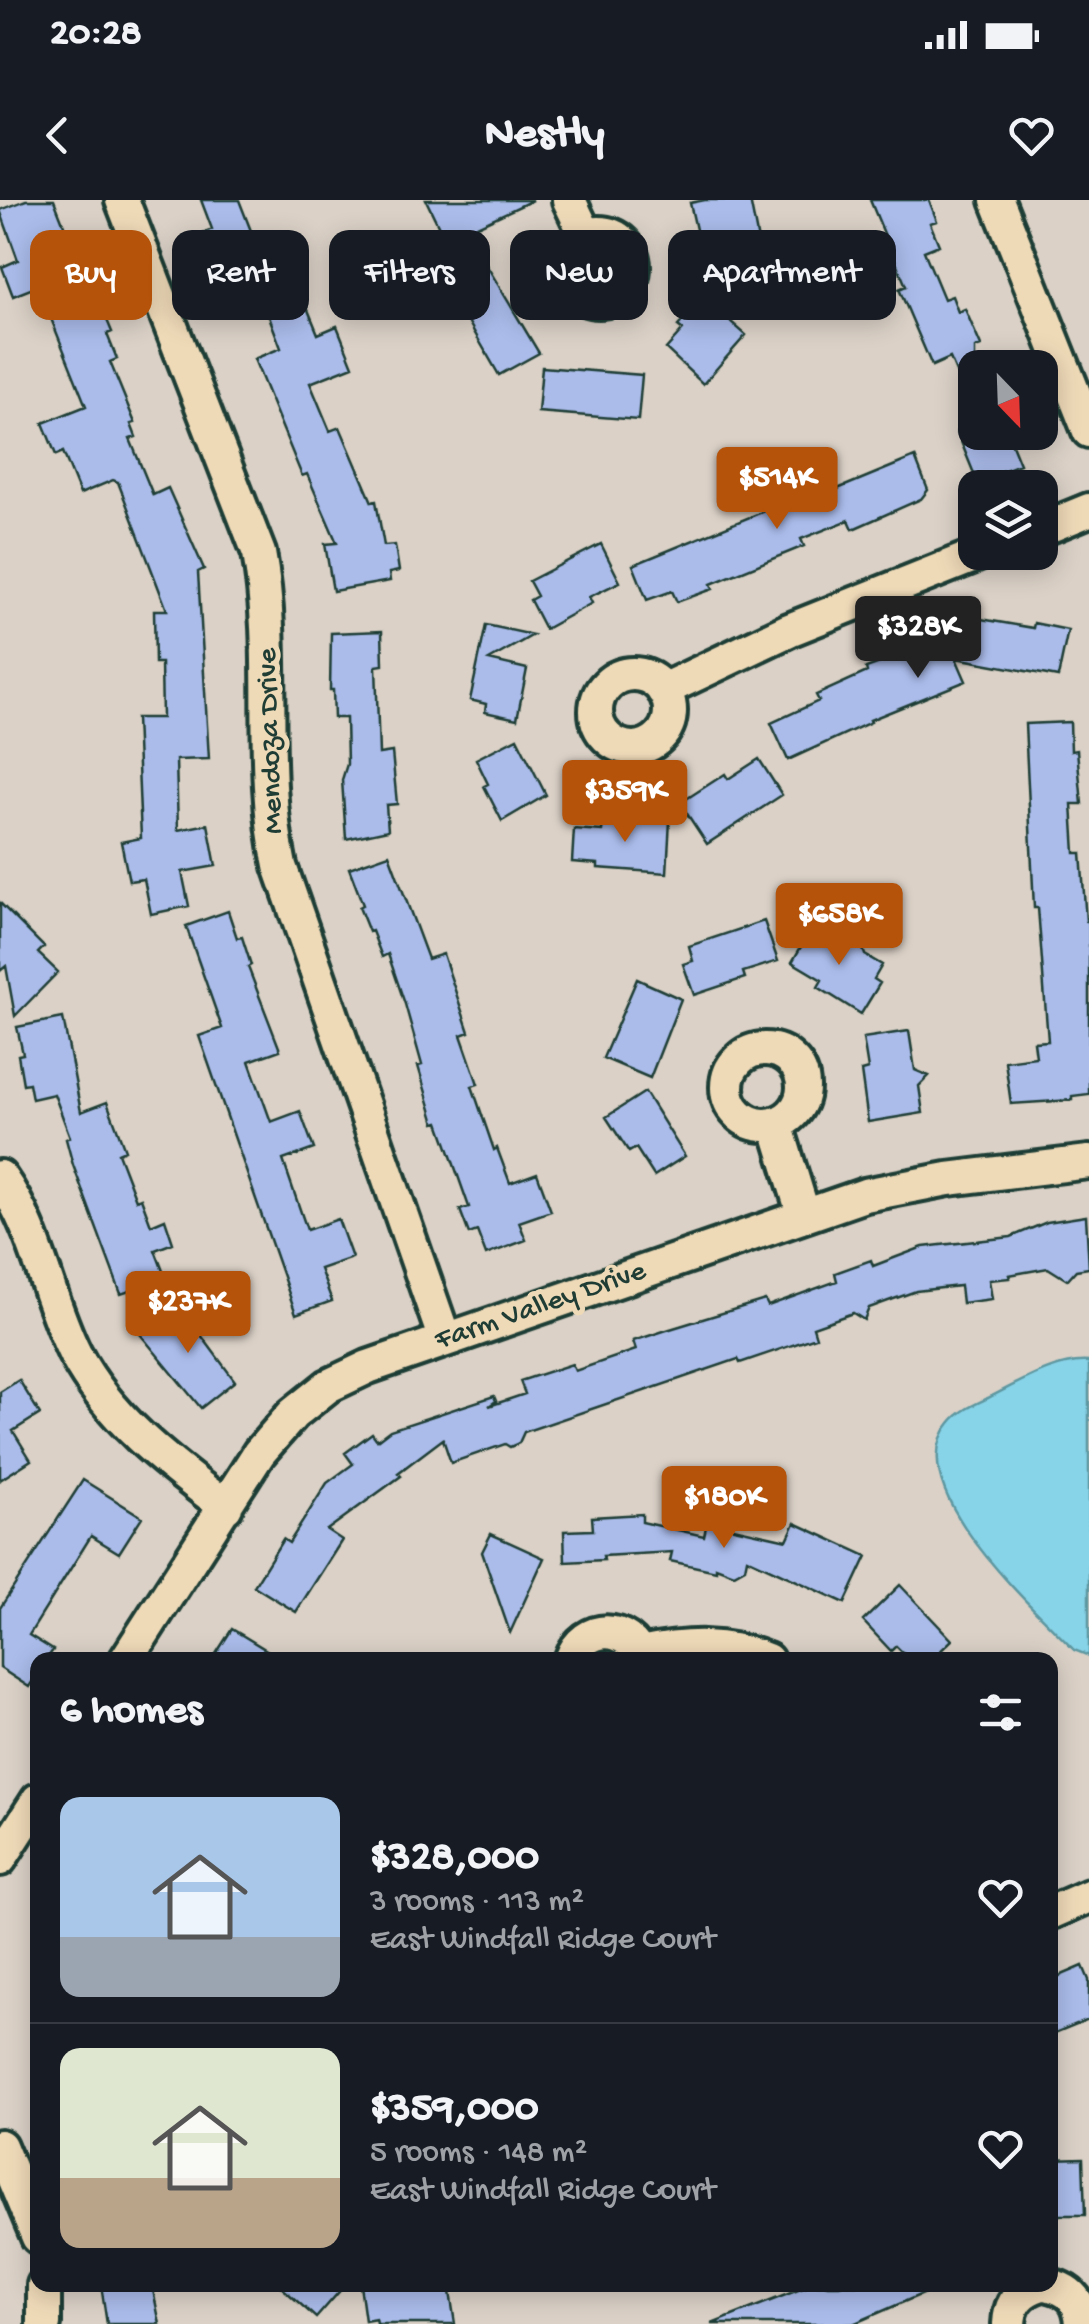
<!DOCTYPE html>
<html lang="en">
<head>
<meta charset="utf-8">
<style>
	:root { --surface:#171b24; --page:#242831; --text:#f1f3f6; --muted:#9ea1a6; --line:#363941; --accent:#b45309 }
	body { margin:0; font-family:"Gochi Hand",sans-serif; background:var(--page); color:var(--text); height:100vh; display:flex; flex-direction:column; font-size:38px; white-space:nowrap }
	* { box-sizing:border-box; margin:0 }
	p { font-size:32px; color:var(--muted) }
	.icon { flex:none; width:55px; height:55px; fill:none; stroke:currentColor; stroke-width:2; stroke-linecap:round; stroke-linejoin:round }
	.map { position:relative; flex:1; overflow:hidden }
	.drawer { position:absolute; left:30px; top:1452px; width:1028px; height:640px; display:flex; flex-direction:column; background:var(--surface); border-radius:20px; box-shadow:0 5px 25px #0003 }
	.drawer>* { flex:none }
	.guide { position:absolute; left:30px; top:30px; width:1030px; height:90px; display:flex; gap:20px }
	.needle { width:65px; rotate:157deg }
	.tools { position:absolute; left:958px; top:150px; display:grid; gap:20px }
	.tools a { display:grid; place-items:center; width:100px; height:100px; border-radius:20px; background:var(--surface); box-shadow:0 5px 25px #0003; font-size:50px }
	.price { position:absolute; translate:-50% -85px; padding:0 22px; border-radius:10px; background:var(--accent); color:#fff; font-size:32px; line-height:65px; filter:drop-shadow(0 2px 5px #0008) }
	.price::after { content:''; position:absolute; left:50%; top:60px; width:30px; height:22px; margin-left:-15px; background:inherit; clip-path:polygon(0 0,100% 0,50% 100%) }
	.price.current { background:#222; color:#fff }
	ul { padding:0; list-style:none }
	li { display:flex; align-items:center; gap:30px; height:250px; padding:0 30px }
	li+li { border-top:2px solid var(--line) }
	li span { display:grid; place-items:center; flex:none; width:280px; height:200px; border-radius:20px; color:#555 }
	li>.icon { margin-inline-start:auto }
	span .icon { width:120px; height:120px; fill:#fffc; stroke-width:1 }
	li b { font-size:42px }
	h2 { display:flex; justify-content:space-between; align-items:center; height:120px; padding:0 30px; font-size:42px }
	.chip { padding:0 35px; border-radius:20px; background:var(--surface); box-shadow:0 5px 25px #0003; font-size:35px; line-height:90px }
	.chip.current { background:var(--accent); color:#fff }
	.status { display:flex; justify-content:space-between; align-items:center; height:70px; padding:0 50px; background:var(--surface); direction:ltr }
	.status svg { height:28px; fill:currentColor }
	header { display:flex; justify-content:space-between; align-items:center; height:130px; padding:0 30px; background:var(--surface); font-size:45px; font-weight:700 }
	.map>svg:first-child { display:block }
</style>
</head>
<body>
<div class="status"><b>20:28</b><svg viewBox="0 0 49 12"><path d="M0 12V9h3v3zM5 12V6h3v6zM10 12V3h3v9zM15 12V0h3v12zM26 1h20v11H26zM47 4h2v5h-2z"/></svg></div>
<header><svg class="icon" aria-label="back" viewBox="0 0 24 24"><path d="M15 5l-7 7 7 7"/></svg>Nestly<svg class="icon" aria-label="heart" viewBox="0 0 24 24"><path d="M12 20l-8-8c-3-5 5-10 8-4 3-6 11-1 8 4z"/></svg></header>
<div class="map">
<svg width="1089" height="2124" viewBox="0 0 1089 2124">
	<rect width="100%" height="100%" fill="#dbd1c7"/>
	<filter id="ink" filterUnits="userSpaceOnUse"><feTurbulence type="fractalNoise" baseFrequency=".01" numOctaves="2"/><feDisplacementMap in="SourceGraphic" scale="20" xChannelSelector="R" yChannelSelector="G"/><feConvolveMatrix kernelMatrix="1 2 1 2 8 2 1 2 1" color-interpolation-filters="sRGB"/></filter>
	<g filter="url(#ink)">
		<path fill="#87d3e8" stroke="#5d97a0" stroke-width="2.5" d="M 1089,1162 L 1089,1456 L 1074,1450 C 1035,1409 896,1286 950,1223 C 959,1211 975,1204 988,1198 C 1017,1184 1056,1159 1089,1162 Z"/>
		<path fill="#abbceb" stroke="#1f3d34" stroke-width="2.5" d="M 26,0 L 54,0 L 69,38 L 63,40 L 84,92 L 88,91 L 94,105 L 100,103 L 112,132 L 107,134 L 117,159 L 110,162 L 135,223 L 131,224 L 136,237 L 130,239 L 153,295 L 168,288 L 204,369 L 198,372 L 209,559 L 176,560 L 178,630 L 208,624 L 216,666 L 182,672 L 189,706 L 151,714 L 144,679 L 129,681 L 121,642 L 141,638 L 136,518 L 162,518 L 161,463 L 155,463 L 154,410 L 167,410 L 118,282 L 113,280 L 80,294 L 63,252 L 56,255 L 43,223 L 86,206 L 38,86 L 13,96 L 2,67 L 18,60 L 0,10 Z
			M 201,0 L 239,0 L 260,54 L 266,51 L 279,86 L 232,104 L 221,73 L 215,75 L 205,49 L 209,48 L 203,33 L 212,29 Z
			M 426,0 L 533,0 L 466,31 L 539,153 L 499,175 L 450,90 L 465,81 Z
			M 705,0 L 750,0 L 765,76 L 713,87 L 702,33 L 697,34 L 690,3 Z
			M 870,0 L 929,0 L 937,21 L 930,23 L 939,45 L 924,51 L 944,99 L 952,96 L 958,112 L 965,109 L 981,146 L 975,148 L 975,217 L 950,158 L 932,166 L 899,89 L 906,86 Z
			M 704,98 L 746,135 L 703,184 L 666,149 L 683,130 L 678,126 Z
			M 304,100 L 318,134 L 337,126 L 353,166 L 310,183 L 330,231 L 340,227 L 372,302 L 376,301 L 384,346 L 395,345 L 399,371 L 389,373 L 390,381 L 333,391 L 325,344 L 337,343 L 307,274 L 302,276 L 254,159 L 281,148 L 268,114 Z
			M 542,167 L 642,175 L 638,220 L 538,212 Z
			M 957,232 L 1007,232 L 1020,264 L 977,281 Z
			M 915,257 L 928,290 L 921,299 L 853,329 L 849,320 L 801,339 L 804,346 L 711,384 L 713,389 L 677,402 L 672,391 L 647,400 L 633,365 L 820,288 L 823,295 Z
			M 601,344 L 620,382 L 589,397 L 592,403 L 545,429 L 530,400 L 537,396 L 529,381 Z
			M 981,419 L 1033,428 L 1034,423 L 1068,430 L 1058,477 L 956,458 L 966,481 L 870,520 L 871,522 L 788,560 L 771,523 L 819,501 L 816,495 L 867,472 L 866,468 L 916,450 L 918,454 L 979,430 Z
			M 486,425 L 533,435 L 489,460 L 527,469 L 517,519 L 485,512 L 486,504 L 470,500 Z
			M 382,431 L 383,465 L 376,466 L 379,554 L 392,552 L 397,604 L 386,605 L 388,630 L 346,639 L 342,580 L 347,564 L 346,518 L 334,518 L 333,490 L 330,490 L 331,433 Z
			M 1070,522 L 1071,551 L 1077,550 L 1082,604 L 1072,604 L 1075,653 L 1081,653 L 1086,721 L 1089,721 L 1089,894 L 1072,896 L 1072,900 L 1011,904 L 1005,861 L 1036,857 L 1034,842 L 1048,841 L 1038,708 L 1034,708 L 1025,524 Z
			M 517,538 L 546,595 L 502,621 L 484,586 L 488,584 L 476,559 Z
			M 759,559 L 782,595 L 707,644 L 680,603 L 725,574 L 728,579 Z
			M 604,615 L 670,620 L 667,673 L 598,668 L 598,664 L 572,662 L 574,629 L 602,631 Z
			M 389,654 L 428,759 L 443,754 L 469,832 L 461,835 L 478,884 L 472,886 L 494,950 L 497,948 L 510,983 L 537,973 L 551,1011 L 519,1022 L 526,1040 L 486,1055 L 477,1031 L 469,1034 L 460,1010 L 469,1007 L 439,922 L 435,923 L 418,866 L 422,865 L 405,804 L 388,754 L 382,757 L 372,731 L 369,732 L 359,707 L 363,705 L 349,668 Z
			M 0,703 L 44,747 L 38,753 L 58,772 L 15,816 L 6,766 L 0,771 Z
			M 228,711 L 237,738 L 242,737 L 251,765 L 248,767 L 280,850 L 249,861 L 271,922 L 300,911 L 314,949 L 283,960 L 307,1030 L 338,1019 L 352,1058 L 320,1069 L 332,1101 L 296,1114 L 199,836 L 222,828 L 186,726 Z
			M 764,721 L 778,761 L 743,772 L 745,778 L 694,795 L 683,764 L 693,761 L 689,746 Z
			M 815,723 L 848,743 L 854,743 L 863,749 L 865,755 L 882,765 L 874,779 L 880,783 L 861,814 L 818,787 L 822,780 L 792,762 Z
			M 637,779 L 681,799 L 650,878 L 603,858 Z
			M 63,818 L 81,912 L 107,902 L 125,950 L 118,953 L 136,1000 L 141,998 L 151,1025 L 165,1019 L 173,1043 L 155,1050 L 166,1079 L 121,1094 L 73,965 L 66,939 L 70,937 L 54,894 L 32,899 L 29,883 L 23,884 L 18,855 L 23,854 L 17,827 Z
			M 909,831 L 915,870 L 929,876 L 919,886 L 923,913 L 868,922 L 861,871 L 868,869 L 863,838 Z
			M 645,892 L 685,956 L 654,976 L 636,948 L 629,952 L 606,917 Z
			M 1086,1016 L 1089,1068 L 1076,1070 L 1067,1080 L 1048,1068 L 1009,1075 L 1010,1078 L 989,1080 L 992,1099 L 962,1103 L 960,1086 L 916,1091 L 869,1108 L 864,1120 L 853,1113 L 813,1127 L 816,1137 L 740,1163 L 738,1159 L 524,1232 L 519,1243 L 510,1247 L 505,1244 L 451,1263 L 443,1239 L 398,1273 L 401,1276 L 327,1330 L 342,1340 L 296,1412 L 254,1386 L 283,1339 L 289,1343 L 327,1283 L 353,1264 L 345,1253 L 372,1233 L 377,1240 L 390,1230 L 494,1196 L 496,1201 L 489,1206 L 525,1194 L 520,1181 L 572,1164 L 575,1171 L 636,1150 L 633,1141 L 670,1129 L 765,1100 L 768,1106 L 837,1081 L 835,1073 L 871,1060 L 873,1066 L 923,1047 L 1011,1037 L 1047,1022 Z
			M 178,1104 L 235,1181 L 201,1208 L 140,1134 Z
			M 19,1180 L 40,1214 L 13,1231 L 31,1260 L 0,1280 L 0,1192 Z
			M 83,1280 L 142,1317 L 119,1353 L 91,1336 L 29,1435 L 53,1450 L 46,1460 L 38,1460 L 38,1473 L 29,1487 L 0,1468 L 0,1408 Z
			M 642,1314 L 642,1322 L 704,1336 L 707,1322 L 787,1340 L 795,1323 L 867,1356 L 845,1403 L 747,1358 L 745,1368 L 734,1374 L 716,1367 L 716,1371 L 670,1361 L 672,1352 L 603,1356 L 604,1360 L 565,1362 L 564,1331 L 593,1330 L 592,1317 Z
			M 491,1334 L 544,1358 L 510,1433 L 482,1352 Z
			M 900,1385 L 952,1440 L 931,1460 L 910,1460 L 896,1446 L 891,1451 L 863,1421 Z
			M 232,1429 L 283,1460 L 212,1460 Z
			M 1083,1766 L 1089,1780 L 1089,1819 L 1050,1835 L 1050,1780 Z
			M 1083,1958 L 1085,2015 L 1050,2015 L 1050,1959 Z
			M 101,2085 L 152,2085 L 160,2124 L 107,2124 Z
			M 279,2085 L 345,2085 L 316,2118 Z
			M 360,2085 L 449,2085 L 455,2124 L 377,2124 L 376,2119 L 365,2121 Z
			M 811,2085 L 943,2085 L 853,2124 L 712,2124 Z"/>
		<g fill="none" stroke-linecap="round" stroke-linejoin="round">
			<defs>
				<path id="minor" d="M 122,0 L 259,353 C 278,456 258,564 280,666 L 445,1140
					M 569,0 L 586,36
					M 997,0 L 1089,231
					M565 67a34 34 0 1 1 68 0a34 34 0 1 1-68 0Z
					M 1040,330 L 1089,310
					M596 511a37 37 0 1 1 74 0a37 37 0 1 1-74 0Z
					M 663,490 L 789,430 L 984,352
					M727 887a38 38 0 1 1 76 0a38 38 0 1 1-76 0Z
					M 776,924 L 804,1016
					M 0,977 C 38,1031 46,1096 75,1154 C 110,1220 168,1263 226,1307
					M 640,1454 C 685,1445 724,1442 767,1460
					M 126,1460 L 259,1253 L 293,1214 L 328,1186 L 368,1167 L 865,995 L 948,979 L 1089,962
					M 571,1460 C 584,1423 629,1423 642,1460
					M 0,1659 L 38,1600
					M 1050,1713 L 1089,1696
					M 0,1946 L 38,2037
					M 1050,2085 C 1071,2090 1081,2102 1082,2124
					M 44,2124 L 44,2085
					M 1009,2124 C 1010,2103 1020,2091 1039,2085"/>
			</defs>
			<use href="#minor" stroke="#1f3d34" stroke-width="40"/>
			<use href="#minor" stroke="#efdab8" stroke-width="32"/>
		</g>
	</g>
	<g text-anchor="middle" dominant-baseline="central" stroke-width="10" stroke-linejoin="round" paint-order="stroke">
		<g font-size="30" fill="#1f3d34" stroke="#efdab8">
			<text transform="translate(272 541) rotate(-92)">Mendoza Drive</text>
			<text transform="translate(541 1107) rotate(-19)">Farm Valley Drive</text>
		</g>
	</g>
</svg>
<div class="tools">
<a><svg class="needle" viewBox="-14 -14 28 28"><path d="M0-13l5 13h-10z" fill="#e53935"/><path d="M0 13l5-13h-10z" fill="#9ea1a6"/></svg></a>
<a><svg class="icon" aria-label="layers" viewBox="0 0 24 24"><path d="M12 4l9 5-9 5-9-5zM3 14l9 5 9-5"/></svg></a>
</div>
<b class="price" style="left:777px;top:332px">$514K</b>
<b class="price current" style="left:918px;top:481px">$328K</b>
<b class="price" style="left:625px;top:645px">$359K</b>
<b class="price" style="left:839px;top:768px">$658K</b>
<b class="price" style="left:188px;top:1156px">$237K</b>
<b class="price" style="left:724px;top:1351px">$180K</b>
<div class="guide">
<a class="chip current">Buy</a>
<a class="chip">Rent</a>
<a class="chip">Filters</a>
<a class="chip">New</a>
<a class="chip">Apartment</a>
</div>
<section class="drawer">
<h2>6 homes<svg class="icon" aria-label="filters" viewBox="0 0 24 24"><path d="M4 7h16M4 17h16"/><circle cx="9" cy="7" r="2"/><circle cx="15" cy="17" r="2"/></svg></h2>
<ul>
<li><span style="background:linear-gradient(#a9c7e8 70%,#9aa5b1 0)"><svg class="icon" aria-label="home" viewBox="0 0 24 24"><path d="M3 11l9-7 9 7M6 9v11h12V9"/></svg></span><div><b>$328,000</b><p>3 rooms · 113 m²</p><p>East Windfall Ridge Court</p></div><svg class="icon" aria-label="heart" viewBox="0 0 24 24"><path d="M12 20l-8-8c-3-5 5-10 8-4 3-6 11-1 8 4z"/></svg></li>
<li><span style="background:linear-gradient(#dfe7d0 65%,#b9a48a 0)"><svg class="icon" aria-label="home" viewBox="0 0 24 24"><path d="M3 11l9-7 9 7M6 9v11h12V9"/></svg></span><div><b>$359,000</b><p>5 rooms · 148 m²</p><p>East Windfall Ridge Court</p></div><svg class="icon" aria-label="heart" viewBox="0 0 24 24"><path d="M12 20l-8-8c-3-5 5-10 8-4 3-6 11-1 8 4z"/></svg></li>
</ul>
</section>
</div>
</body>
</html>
